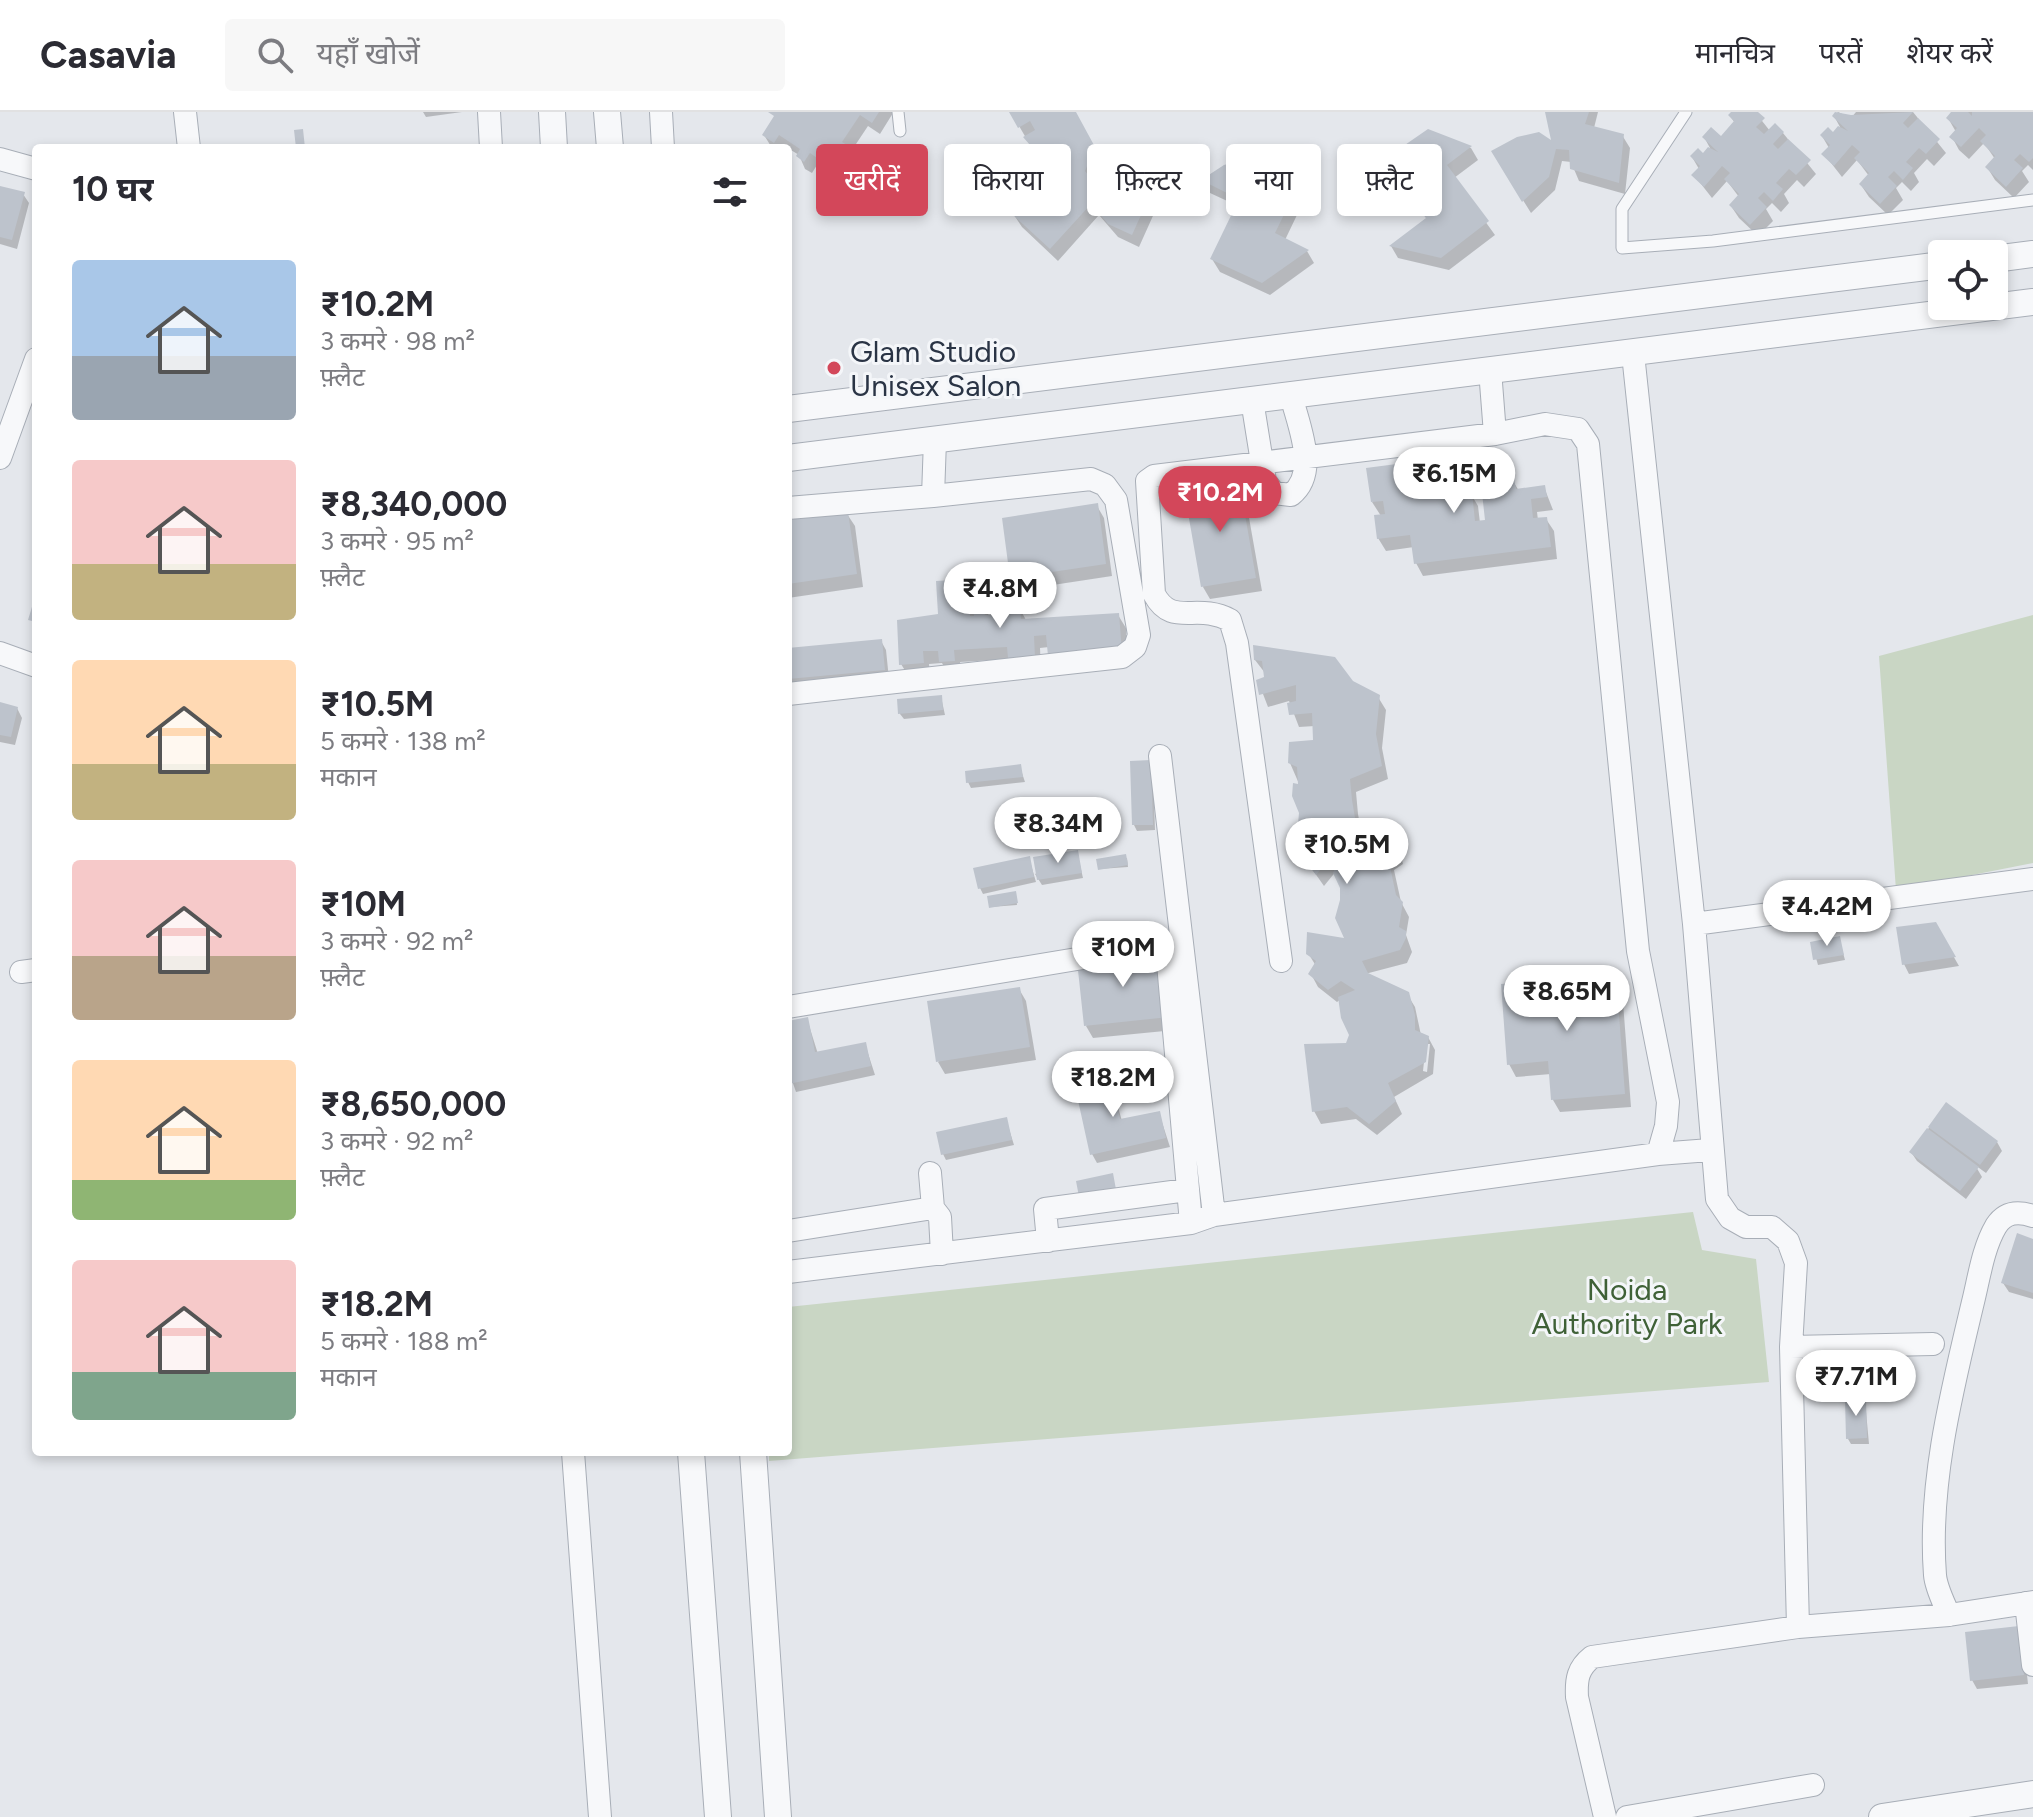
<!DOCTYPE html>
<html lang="hi">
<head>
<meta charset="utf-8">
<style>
	:root { --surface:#fff; --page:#f7f7f7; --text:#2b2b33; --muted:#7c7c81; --line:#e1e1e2; --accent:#d3475a }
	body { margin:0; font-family:Figtree,"Noto Sans Devanagari",sans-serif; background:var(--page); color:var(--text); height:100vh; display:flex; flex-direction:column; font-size:30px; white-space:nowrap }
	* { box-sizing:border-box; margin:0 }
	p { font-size:26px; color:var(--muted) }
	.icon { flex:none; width:44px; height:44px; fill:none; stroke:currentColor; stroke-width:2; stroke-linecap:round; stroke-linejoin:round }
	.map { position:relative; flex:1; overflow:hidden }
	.details { position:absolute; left:32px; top:32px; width:760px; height:1312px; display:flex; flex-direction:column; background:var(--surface); border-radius:8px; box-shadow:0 4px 12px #0003 }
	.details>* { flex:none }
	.guide { position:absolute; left:816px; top:32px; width:760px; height:72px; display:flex; gap:16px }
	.controls { position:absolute; left:1928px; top:128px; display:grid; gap:16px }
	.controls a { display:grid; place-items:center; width:80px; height:80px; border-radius:8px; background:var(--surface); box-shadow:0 4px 12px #0003; font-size:40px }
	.price { position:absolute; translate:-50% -68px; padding:0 18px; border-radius:28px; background:#fff; color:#222; font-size:26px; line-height:52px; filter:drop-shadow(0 2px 4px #0008) }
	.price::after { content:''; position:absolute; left:50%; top:48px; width:24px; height:18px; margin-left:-12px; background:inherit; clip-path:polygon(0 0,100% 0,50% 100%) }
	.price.active { background:var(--accent); color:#fff }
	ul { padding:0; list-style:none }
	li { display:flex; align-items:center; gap:24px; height:200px; padding:0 40px }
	li span { display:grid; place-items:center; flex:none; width:224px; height:160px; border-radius:8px; color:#555 }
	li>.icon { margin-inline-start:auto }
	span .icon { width:96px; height:96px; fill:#fffc; stroke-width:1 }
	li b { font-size:34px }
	h2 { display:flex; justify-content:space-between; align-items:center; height:96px; padding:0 40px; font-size:34px }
	.pill { padding:0 28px; border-radius:8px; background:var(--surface); box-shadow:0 4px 12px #0003; font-size:28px; line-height:72px }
	.pill.active { background:var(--accent); color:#fff }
	header { display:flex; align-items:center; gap:48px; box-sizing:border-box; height:112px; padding:0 40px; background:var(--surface); border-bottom:2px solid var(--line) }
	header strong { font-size:38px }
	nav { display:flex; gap:44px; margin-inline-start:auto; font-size:28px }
	.search { width:560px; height:72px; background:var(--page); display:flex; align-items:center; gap:20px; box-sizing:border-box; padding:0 28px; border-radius:8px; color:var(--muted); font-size:30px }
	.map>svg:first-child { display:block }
</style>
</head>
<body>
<header>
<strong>Casavia</strong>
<div class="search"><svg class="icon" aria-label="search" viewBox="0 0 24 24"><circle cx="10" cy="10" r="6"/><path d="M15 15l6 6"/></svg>यहाँ खोजें</div>
<nav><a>मानचित्र</a><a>परतें</a><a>शेयर करें</a></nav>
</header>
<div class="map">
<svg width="2033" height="1705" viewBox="0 0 2033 1705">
	<rect width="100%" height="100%" fill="#e4e7ec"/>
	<path fill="#c9d6c4" d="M 2033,503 L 2033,751 L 1896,778 L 1879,544 Z
		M 1693,1100 L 1702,1138 L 1756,1147 L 1769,1270 L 769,1349 L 769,1340 L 788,1340 L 788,1195 Z"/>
	<path fill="#0003" fill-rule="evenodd" d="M 423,0 L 462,0 L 426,5 Z
		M 773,0 L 893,0 L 893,1 L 880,22 L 868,14 L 852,38 L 859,51 L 841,80 L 831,74 L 826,58 L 817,53 L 812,61 L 805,57 L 799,43 L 786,35 L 772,36 L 764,23 L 775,6 Z
		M 1011,0 L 1075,0 L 1101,49 L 1092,71 L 1154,73 L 1161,86 L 1139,135 L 1118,125 L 1099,103 L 1058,149 L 1022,115 L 1014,103 L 1057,66 L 1033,38 Z
		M 1550,0 L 1598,0 L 1594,16 L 1622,23 L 1630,36 L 1625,82 L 1579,69 L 1571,50 L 1562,49 L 1555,78 L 1531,101 L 1493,40 L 1553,32 Z
		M 1734,0 L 1755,0 L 1770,19 L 1783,21 L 1816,62 L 1804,75 L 1797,68 L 1784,82 L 1789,91 L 1781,100 L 1772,91 L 1766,97 L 1773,109 L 1758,124 L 1739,106 L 1731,94 L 1739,85 L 1727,69 L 1712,86 L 1694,63 L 1699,57 L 1692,45 L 1703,44 L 1710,36 L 1704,25 L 1721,27 L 1735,11 L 1730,4 Z
		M 1838,0 L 1851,6 L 1856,0 L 1913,0 L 1946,41 L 1934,54 L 1927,47 L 1914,61 L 1919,70 L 1911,79 L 1902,70 L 1896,76 L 1903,88 L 1888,103 L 1869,85 L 1861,73 L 1869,64 L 1857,48 L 1842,65 L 1824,42 L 1829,36 L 1822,24 L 1833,23 L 1840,15 L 1834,4 Z
		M 1964,0 L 2033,0 L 2033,58 L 2028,53 L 2022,59 L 2029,70 L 2014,86 L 1995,68 L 1987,55 L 1995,47 L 1984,31 L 1969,47 L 1959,38 L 1952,25 L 1956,20 L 1948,6 Z
		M 1428,19 L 1471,36 L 1478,48 L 1454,66 L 1495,123 L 1449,158 L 1398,146 L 1391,134 L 1427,107 L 1410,86 L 1401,93 L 1375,56 Z
		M 1301,68 L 1308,80 L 1285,128 L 1307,139 L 1314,151 L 1270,183 L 1220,160 L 1212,147 L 1238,94 L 1210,81 L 1203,69 Z
		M 0,76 L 23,82 L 29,91 L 17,137 L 0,132 Z
		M 1434,350 L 1441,362 L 1444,385 L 1471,382 L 1478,394 L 1480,411 L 1487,410 L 1513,369 L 1519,379 L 1544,375 L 1553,398 L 1537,400 L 1538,408 L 1546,407 L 1554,419 L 1557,447 L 1423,464 L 1416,451 L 1414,435 L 1386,439 L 1378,426 L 1381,404 L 1372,390 Z
		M 1238,370 L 1245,383 L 1262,479 L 1210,487 L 1203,475 Z
		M 1097,394 L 1104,406 L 1112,464 L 1020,478 L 1012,466 Z
		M 847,402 L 855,414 L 863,475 L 788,486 L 788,410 Z
		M 967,469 L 975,482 L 975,494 L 983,494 L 990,505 L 1019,495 L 1026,508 L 1118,503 L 1126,516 L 1128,552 L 1049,535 L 1040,536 L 1041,557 L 1010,547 L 960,550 L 961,561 L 948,562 L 942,551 L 929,552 L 930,564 L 909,565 L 901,552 Z
		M 881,529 L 886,538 L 889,567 L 788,576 L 788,538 Z
		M 1255,535 L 1352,571 L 1378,585 L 1386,598 L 1382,636 L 1388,667 L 1356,680 L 1358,702 L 1362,724 L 1392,723 L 1399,736 L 1403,752 L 1394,758 L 1401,790 L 1409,805 L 1406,823 L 1412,840 L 1407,851 L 1365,862 L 1407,882 L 1415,895 L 1421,923 L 1428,925 L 1435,938 L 1433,962 L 1394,985 L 1402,1002 L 1377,1023 L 1356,1007 L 1321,1012 L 1314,999 L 1306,934 L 1348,933 L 1351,923 L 1341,887 L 1337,890 L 1318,875 L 1311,862 L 1316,854 L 1308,841 L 1347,828 L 1342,776 L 1337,758 L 1324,774 L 1300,740 L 1309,739 L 1299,723 L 1300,674 L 1290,651 L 1315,629 L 1315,614 L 1299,615 L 1289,589 L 1268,595 L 1258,569 L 1266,566 L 1265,561 L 1255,548 ZM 1426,932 L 1430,932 L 1427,960 L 1423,959 Z
		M 941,585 L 945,603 L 904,607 L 900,602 L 899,589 Z
		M 0,592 L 17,596 L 22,606 L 15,633 L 0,630 Z
		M 1020,655 L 1025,670 L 971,676 L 968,670 Z
		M 1153,656 L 1155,718 L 1137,719 L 1134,713 Z
		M 1077,740 L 1083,766 L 1042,773 L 1035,762 Z
		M 1029,746 L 1036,770 L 983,782 L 980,776 Z
		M 1127,746 L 1128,755 L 1100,757 Z
		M 1016,783 L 1017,793 L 991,795 Z
		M 1935,812 L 1959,854 L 1909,862 L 1904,852 Z
		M 1839,826 L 1845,848 L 1818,853 L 1812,832 Z
		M 1161,842 L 1175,918 L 1093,926 L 1086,914 Z
		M 1615,865 L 1622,877 L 1631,995 L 1560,1000 L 1553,988 L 1551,962 L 1516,965 L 1509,952 Z
		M 1019,877 L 1026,889 L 1036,948 L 945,962 L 938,950 Z
		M 807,907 L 818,942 L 865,932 L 875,963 L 796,980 L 788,957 L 788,911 Z
		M 1109,964 L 1122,1009 L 1159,1001 L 1170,1035 L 1097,1051 L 1092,1042 Z
		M 1946,993 L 1997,1030 L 2002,1039 L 1986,1061 L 1975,1053 L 1982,1065 L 1966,1087 L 1917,1049 L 1911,1040 Z
		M 1006,1007 L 1014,1033 L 946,1048 L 943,1042 Z
		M 2033,1129 L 2033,1187 L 2009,1180 L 2003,1171 Z
		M 1865,1288 L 1869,1332 L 1851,1332 L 1848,1327 Z
		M 2023,1525 L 2028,1572 L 1977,1577 L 1972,1568 Z"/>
	<path fill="#bdc3cc" d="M 768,0 L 879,0 L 872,11 L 860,3 L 842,30 L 854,37 L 834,68 L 822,61 L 827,53 L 810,41 L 804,50 L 796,44 L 800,37 L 779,23 L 774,31 L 762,23 L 774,4 Z
		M 1009,0 L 1076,0 L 1095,35 L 1085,59 L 1093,69 L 1119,60 L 1155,72 L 1132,123 L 1108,112 L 1091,92 L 1050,137 L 1012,102 L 1057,64 L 1023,25 L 1035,18 L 1030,9 L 1018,16 Z
		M 1545,0 L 1589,0 L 1585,12 L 1624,22 L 1619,71 L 1570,57 L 1569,38 L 1556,37 L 1549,65 L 1522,90 L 1491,39 L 1517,25 L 1539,20 L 1551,28 Z
		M 1731,0 L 1758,0 L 1765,6 L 1756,15 L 1764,22 L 1775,11 L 1784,20 L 1773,32 L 1778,37 L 1788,27 L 1811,48 L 1796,63 L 1789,57 L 1776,71 L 1783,77 L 1773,89 L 1764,80 L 1758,86 L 1767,95 L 1750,113 L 1729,93 L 1739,82 L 1724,67 L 1730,61 L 1722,54 L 1704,75 L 1691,63 L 1700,54 L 1690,44 L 1698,36 L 1703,41 L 1708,35 L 1718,40 L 1702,25 L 1711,15 L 1721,24 L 1734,9 L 1728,3 Z
		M 1835,0 L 1851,3 L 1913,0 L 1903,11 L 1908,16 L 1918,6 L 1940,27 L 1926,42 L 1919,36 L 1906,50 L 1913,56 L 1903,68 L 1894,59 L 1888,65 L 1897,74 L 1880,92 L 1859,72 L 1869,61 L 1854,46 L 1860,40 L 1852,33 L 1834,54 L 1821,42 L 1830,33 L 1820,23 L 1828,15 L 1833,20 L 1838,14 L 1848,19 L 1832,4 Z
		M 1951,0 L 1968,0 L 1972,4 L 1972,0 L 2033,0 L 2033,46 L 2029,50 L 2020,42 L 2014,48 L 2023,56 L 2006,75 L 1985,55 L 1995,44 L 1980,29 L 1986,23 L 1979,16 L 1961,35 L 1949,25 L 1957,16 L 1946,6 Z
		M 303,17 L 305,36 L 296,36 L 294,18 Z
		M 1428,17 L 1472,34 L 1447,53 L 1489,109 L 1441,146 L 1389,134 L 1426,106 L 1402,74 L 1393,81 L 1373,55 Z
		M 1251,45 L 1302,66 L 1275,121 L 1309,138 L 1262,171 L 1210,147 L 1239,87 L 1201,68 L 1224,53 Z
		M 0,74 L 25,80 L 12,128 L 0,125 Z
		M 1435,347 L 1440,384 L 1472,380 L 1475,409 L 1485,408 L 1481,372 L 1514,367 L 1516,377 L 1545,373 L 1547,385 L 1531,387 L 1533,406 L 1547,405 L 1551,435 L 1414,452 L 1410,423 L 1377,427 L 1374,403 L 1385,402 L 1383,389 L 1371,390 L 1366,356 Z
		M 1239,368 L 1256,466 L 1201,475 L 1184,378 Z
		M 1098,391 L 1106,452 L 1010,466 L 1002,406 Z
		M 848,400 L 857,462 L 788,472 L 788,408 Z
		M 968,467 L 970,504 L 974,504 L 973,492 L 984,492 L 985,503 L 996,503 L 995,494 L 1020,493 L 1021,507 L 1119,501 L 1122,540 L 1048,544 L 1046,523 L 1034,524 L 1035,545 L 1008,546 L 1007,535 L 954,538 L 955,549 L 939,550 L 938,539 L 923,539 L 924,551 L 899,553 L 897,508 L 938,502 L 936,469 Z
		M 35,485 L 36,485 L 36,510 L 28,508 Z
		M 882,527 L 885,558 L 788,567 L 788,536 Z
		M 1253,533 L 1335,545 L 1353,569 L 1380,583 L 1376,622 L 1382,654 L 1350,667 L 1352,688 L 1357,718 L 1365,724 L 1393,721 L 1397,739 L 1388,745 L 1396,783 L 1403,790 L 1399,815 L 1406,819 L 1406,826 L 1400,838 L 1362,849 L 1368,861 L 1409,880 L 1415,903 L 1415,918 L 1429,924 L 1426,950 L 1388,971 L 1396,989 L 1369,1012 L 1347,995 L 1312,1000 L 1304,932 L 1346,931 L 1349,923 L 1341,906 L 1338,885 L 1355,878 L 1341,869 L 1328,878 L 1308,862 L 1316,849 L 1306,842 L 1307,820 L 1344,826 L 1335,806 L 1340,788 L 1340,776 L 1333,761 L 1336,753 L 1331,745 L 1316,763 L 1297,738 L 1307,737 L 1306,722 L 1297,723 L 1299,701 L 1292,684 L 1293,671 L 1298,672 L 1297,655 L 1288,651 L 1289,630 L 1313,628 L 1312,601 L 1289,603 L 1287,591 L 1296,589 L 1296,573 L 1259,583 L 1256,568 L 1264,565 L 1262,549 L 1254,548 Z
		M 942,583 L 943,598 L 898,602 L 897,587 Z
		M 0,590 L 18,595 L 11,625 L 0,623 Z
		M 1151,648 L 1153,713 L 1132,713 L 1130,649 Z
		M 1021,652 L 1023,665 L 966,671 L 965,659 Z
		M 1078,738 L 1082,761 L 1037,768 L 1033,745 Z
		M 1126,742 L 1128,753 L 1098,758 L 1096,747 Z
		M 1030,744 L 1034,765 L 978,777 L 973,756 Z
		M 1016,779 L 1018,791 L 989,796 L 987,784 Z
		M 1936,810 L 1956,845 L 1902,853 L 1896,815 Z
		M 1840,824 L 1844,843 L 1813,848 L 1810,830 Z
		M 1162,840 L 1169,905 L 1084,914 L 1077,849 Z
		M 1616,863 L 1625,982 L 1551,988 L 1548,949 L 1507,953 L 1501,872 Z
		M 1020,875 L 1030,935 L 936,950 L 927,889 Z
		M 808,905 L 815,940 L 866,930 L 871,954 L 789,972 L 788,909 Z
		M 1110,962 L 1120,1007 L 1160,999 L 1166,1026 L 1090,1043 L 1074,970 Z
		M 1946,990 L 1998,1029 L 1980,1053 L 1928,1015 Z
		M 1007,1005 L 1012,1028 L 941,1043 L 936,1020 Z
		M 1927,1016 L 1979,1055 L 1960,1079 L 1909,1040 Z
		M 1113,1061 L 1117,1083 L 1080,1090 L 1076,1069 Z
		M 2017,1121 L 2033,1127 L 2033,1181 L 2001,1171 Z
		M 1866,1286 L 1867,1326 L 1846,1327 L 1845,1287 Z
		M 2019,1514 L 2024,1563 L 1970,1569 L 1965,1520 Z"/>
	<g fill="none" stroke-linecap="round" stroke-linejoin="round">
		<defs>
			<path id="service" d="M 898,0 L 900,19
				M 1686,0 L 1622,97 L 1622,136 L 1713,129 L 2033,88"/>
			<path id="minor" d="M 185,0 L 189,36
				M 489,0 L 491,36
				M 661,0 L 663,36
				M 0,47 L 36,57
				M 1633,242 L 1694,812 L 1717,1087 L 1730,1106 L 1746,1115 L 1772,1115 L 1788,1129 L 1796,1151 L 1791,1235 L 1798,1515
				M 1490,258 L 1495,322
				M 1252,288 L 1265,369 L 1274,381 L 1291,383 C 1320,360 1298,313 1291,283
				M 0,346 L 36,247
				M 788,396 L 933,384
				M 0,541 L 36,554
				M 788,582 L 1122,545 L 1135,535 L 1139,523 L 1116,388 L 1105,373 L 1091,367 L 933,384 L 935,328
				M 1160,644 L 1214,1103
				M 1694,812 L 2033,767
				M 1281,849 L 1237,531 L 1230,508 C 1196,490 1172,516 1154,482 L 1147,369 L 1154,364 L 1495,322 L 1545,312 L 1578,317 L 1588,332 L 1638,839 L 1668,990 L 1666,1014 L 1658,1042
				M 21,860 L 36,858
				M 788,895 L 1161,833 L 1167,840 L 1191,1111
				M 930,1061 L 933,1096
				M 788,1119 L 933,1096 L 940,1105 L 942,1142
				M 1048,1129 L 1045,1097 L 1187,1078
				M 788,1160 L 1191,1111 L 1214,1103 L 1658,1042 L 1710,1038
				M 1791,1235 L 1933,1232
				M 573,1340 L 600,1705
				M 2026,1491 L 2033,1553
				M 1949,1503 C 1944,1491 1936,1476 1935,1463 C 1928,1372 1952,1278 1973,1190 C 1979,1166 1983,1136 1996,1114 C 2005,1100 2018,1099 2033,1104
				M 1605,1705 L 1577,1585 C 1576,1567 1578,1556 1592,1545 L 1798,1515 L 1949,1503 L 2033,1490
				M 1627,1705 L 1813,1673"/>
			<path id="tertiary" d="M 552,0 L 554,36
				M 607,0 L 610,36
				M 1994,147 L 2033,142
				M 788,297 L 1942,153
				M 788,346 L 2033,190
				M 691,1340 L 718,1705
				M 753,1340 L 778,1705
				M 1882,1705 L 2033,1682"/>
		</defs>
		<use href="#service" stroke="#a8aeb7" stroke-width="13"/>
		<use href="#minor" stroke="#a8aeb7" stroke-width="24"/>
		<use href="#tertiary" stroke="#a8aeb7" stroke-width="28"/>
		<use href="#service" stroke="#f7f8fa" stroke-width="11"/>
		<use href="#minor" stroke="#f7f8fa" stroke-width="22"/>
		<use href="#tertiary" stroke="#f7f8fa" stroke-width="26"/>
	</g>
	<circle fill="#d3475a" stroke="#f4f6f9" stroke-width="3" cx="834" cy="256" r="8"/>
	<g text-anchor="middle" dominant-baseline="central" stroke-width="6" stroke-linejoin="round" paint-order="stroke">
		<g font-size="30" fill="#2a3445" stroke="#f4f6f9" text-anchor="start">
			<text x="850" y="239">Glam Studio<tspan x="850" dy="34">Unisex Salon</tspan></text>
		</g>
		<g font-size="30" fill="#3f6137" stroke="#f4f6f9">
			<text x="1627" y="1177">Noida<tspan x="1627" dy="34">Authority Park</tspan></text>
		</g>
	</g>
</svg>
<div class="controls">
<a><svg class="icon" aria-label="locate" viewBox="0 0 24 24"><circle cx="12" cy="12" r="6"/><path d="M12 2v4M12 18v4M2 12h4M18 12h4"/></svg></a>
</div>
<b class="price" style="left:1454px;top:403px">₹6.15M</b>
<b class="price active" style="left:1220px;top:422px">₹10.2M</b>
<b class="price" style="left:1000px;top:518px">₹4.8M</b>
<b class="price" style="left:1058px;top:753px">₹8.34M</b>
<b class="price" style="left:1347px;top:774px">₹10.5M</b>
<b class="price" style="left:1827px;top:836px">₹4.42M</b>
<b class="price" style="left:1123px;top:877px">₹10M</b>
<b class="price" style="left:1567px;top:921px">₹8.65M</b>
<b class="price" style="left:1113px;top:1007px">₹18.2M</b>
<b class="price" style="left:1856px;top:1306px">₹7.71M</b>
<div class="guide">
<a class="pill active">खरीदें</a>
<a class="pill">किराया</a>
<a class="pill">फ़िल्टर</a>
<a class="pill">नया</a>
<a class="pill">फ़्लैट</a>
</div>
<section class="details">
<h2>10 घर<svg class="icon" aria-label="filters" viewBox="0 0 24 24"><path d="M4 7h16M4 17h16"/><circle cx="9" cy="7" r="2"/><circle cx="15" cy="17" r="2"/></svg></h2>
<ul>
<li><span style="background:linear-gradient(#a9c7e8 60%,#9aa5b1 0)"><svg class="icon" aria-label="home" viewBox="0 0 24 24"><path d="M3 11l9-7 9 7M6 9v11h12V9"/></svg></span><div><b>₹10.2M</b><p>3 कमरे · 98 m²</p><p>फ़्लैट</p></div></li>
<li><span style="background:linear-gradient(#f6c9c9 65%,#c2b280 0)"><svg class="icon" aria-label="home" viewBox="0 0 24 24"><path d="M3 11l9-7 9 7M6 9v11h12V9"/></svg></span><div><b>₹8,340,000</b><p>3 कमरे · 95 m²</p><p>फ़्लैट</p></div></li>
<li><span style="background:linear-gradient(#ffd9b3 65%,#c2b280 0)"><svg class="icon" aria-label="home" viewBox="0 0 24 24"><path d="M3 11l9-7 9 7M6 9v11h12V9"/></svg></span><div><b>₹10.5M</b><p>5 कमरे · 138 m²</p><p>मकान</p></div></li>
<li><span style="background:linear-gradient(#f6c9c9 60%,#b9a48a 0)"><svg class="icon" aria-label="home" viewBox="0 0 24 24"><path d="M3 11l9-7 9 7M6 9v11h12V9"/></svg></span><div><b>₹10M</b><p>3 कमरे · 92 m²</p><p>फ़्लैट</p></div></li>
<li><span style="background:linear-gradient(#ffd9b3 75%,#8fb573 0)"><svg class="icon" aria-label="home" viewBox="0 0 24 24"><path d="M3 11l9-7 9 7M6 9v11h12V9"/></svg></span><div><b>₹8,650,000</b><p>3 कमरे · 92 m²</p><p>फ़्लैट</p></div></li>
<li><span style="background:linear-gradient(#f6c9c9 70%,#7fa58c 0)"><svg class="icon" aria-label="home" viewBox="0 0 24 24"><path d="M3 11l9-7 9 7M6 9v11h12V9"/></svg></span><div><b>₹18.2M</b><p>5 कमरे · 188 m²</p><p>मकान</p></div></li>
</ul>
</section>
</div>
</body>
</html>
